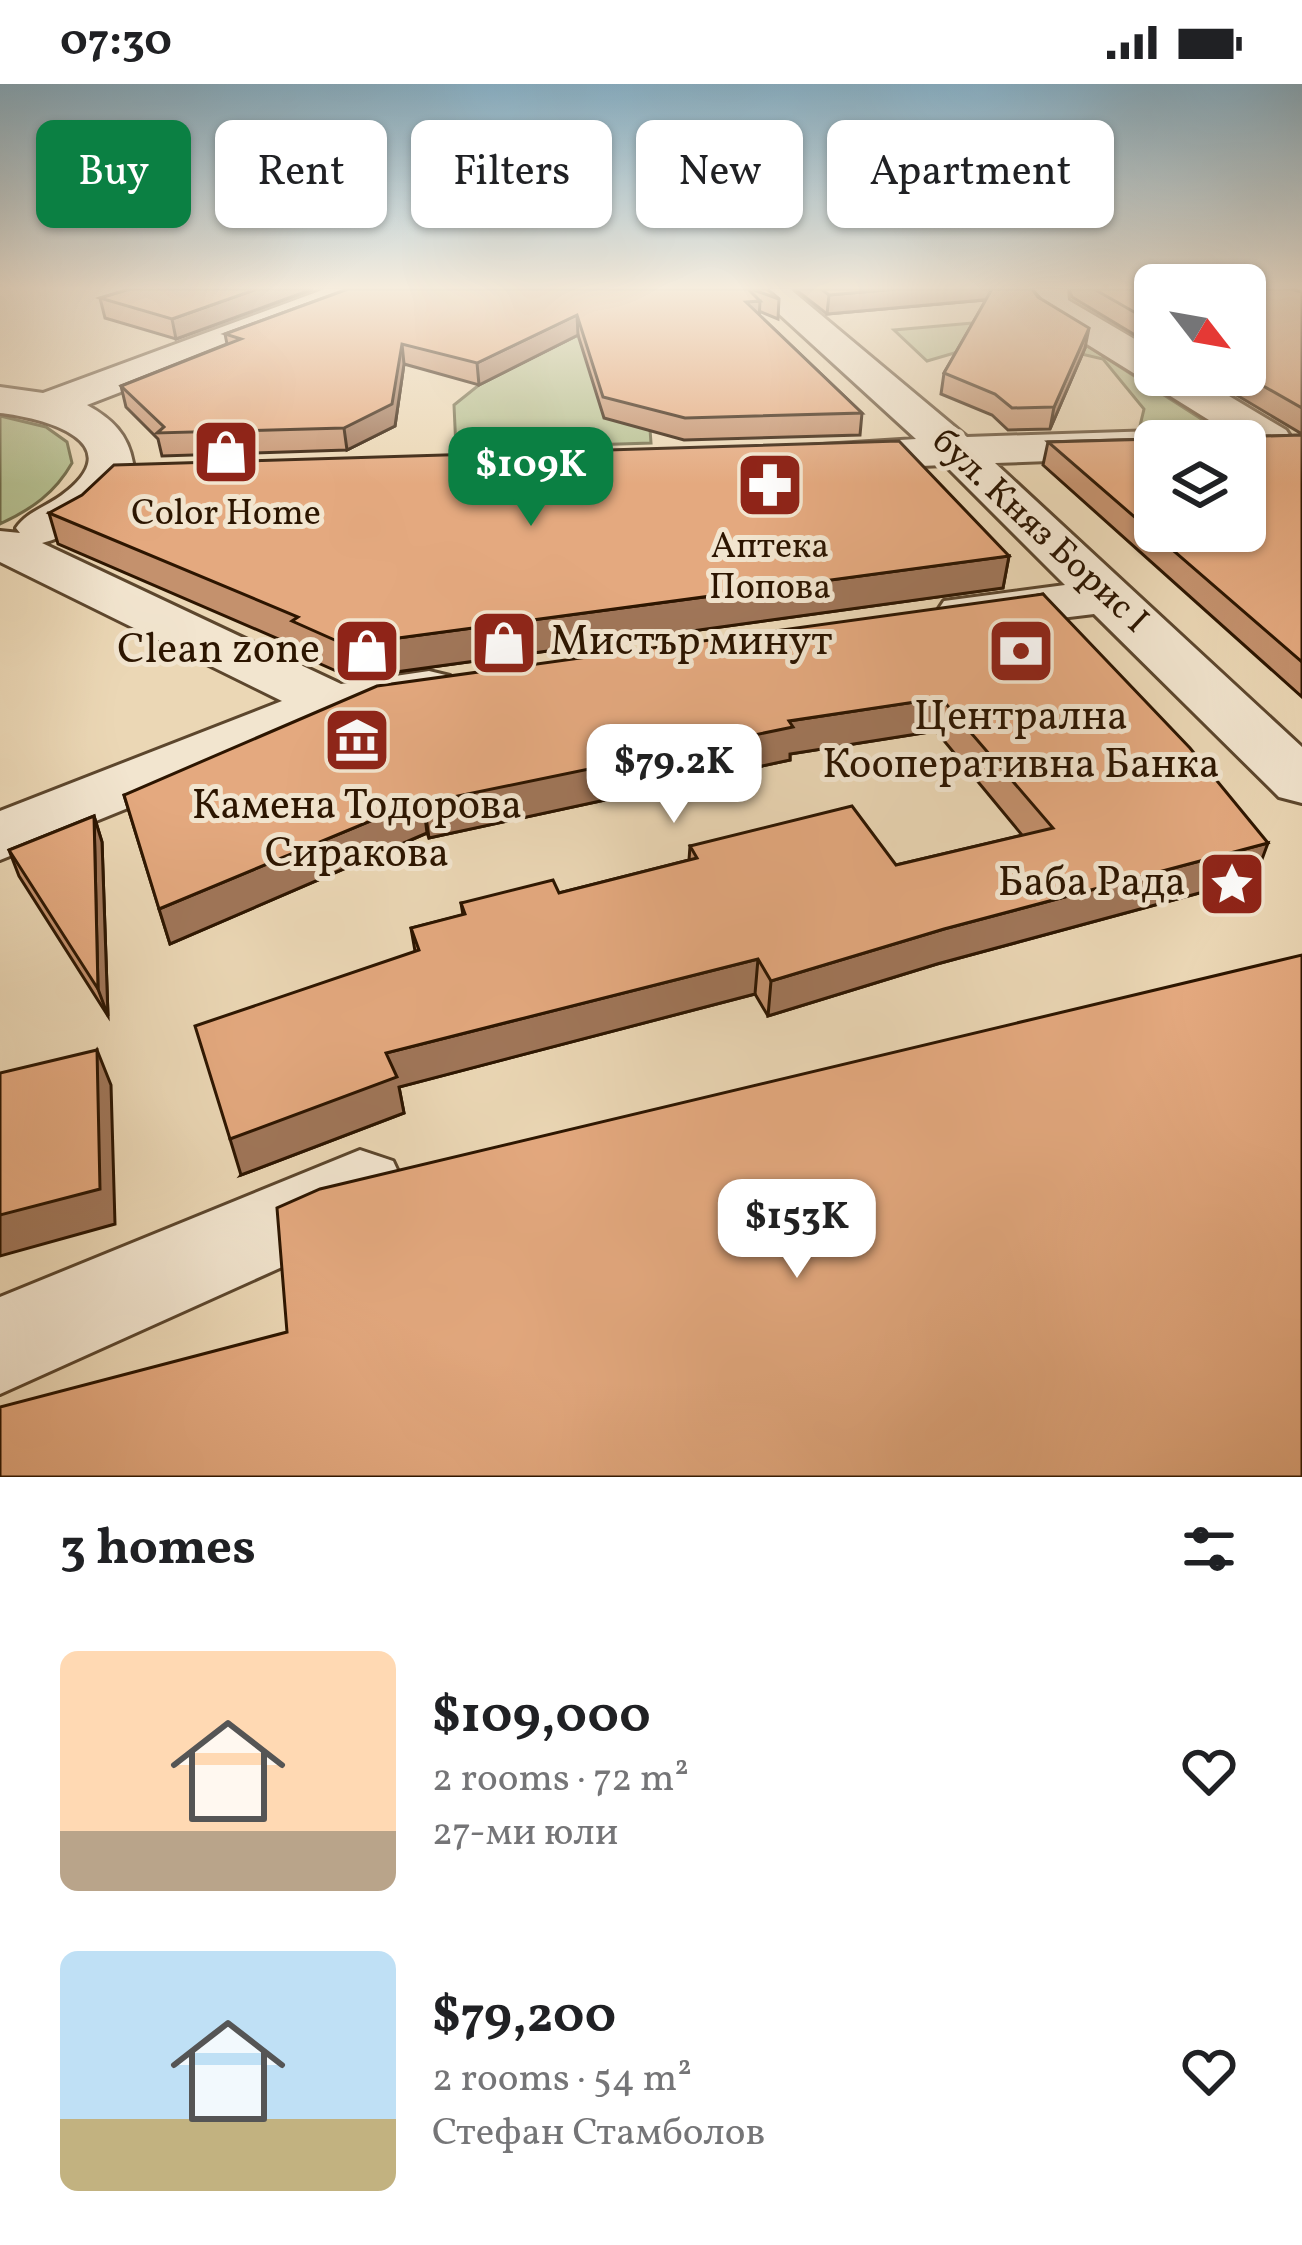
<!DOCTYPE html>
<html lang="en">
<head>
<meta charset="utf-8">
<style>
	:root { --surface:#fff; --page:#f6f6f6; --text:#202124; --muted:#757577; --accent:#0b8043 }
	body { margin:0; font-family:Vollkorn,serif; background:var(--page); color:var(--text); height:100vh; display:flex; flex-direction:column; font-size:45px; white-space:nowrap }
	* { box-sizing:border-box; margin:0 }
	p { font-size:39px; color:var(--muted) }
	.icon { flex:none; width:66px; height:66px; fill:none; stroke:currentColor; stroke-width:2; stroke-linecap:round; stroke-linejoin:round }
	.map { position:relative; height:1393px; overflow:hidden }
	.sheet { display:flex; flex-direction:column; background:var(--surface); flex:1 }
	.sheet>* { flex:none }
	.guide { position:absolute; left:36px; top:36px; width:1230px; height:108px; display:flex; gap:24px }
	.needle { width:78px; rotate:121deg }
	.tools { position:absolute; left:1134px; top:180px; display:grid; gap:24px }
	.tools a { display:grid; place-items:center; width:132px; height:132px; border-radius:18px; background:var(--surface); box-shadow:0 3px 9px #0004; font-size:60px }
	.price { position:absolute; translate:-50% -102px; padding:0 27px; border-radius:24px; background:#fff; color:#222; font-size:39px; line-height:78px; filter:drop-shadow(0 3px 6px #0008) }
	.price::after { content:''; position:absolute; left:50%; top:72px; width:36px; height:27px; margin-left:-18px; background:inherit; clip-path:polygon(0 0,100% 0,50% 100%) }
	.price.current { background:var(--accent); color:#fff }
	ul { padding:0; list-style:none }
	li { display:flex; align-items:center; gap:36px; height:300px; padding:0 60px }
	li span { display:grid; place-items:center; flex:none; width:336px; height:240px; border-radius:18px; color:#555 }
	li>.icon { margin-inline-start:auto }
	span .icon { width:144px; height:144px; fill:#fffc; stroke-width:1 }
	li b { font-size:51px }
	h2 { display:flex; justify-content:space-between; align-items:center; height:144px; padding:0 60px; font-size:51px }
	.chip { padding:0 42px; border-radius:18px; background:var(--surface); box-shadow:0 3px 9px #0004; font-size:42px; line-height:108px }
	.chip.current { background:var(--accent); color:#fff }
	.status { display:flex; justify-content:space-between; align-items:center; height:84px; padding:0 60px; background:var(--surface); direction:ltr }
	.status svg { height:33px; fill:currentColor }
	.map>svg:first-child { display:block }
</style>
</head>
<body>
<div class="status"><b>07:30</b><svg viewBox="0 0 49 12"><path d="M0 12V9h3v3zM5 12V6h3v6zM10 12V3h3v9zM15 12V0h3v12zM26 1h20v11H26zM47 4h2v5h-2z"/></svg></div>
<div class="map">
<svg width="1302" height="1393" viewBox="0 0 1302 1393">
	<rect width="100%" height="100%" fill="#ebd7b5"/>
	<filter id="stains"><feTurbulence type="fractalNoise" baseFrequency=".00167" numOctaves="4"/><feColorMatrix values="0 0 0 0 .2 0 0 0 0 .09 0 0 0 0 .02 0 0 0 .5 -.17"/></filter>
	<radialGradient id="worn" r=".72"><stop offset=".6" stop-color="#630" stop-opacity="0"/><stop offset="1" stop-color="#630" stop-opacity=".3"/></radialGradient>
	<path fill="#b5bf90" stroke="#706a48" stroke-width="3" d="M 532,210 L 642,233 L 651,359 L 456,365 L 454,321 L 479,301 Z
		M 1042,233 L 1217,345 L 1138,350 L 1144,325 L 1103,275 L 1009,253 L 927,277 L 894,246 Z
		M 0,332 L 46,343 L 67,358 L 72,379 C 55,409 32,425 0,440 Z"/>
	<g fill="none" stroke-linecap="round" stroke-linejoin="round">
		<defs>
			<path id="minor" d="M 325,205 L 374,205 L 369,212 L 87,321 C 112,335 128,350 133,379 C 117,419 84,448 42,459 L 341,600 L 429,587 L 450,592 L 459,605 L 450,618 L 347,635 L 0,776 L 0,727 L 282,617 L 0,478 L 0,447 L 20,449 L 16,444 C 28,427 46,423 62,411 C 133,358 45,334 0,329 L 0,303 L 43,309 Z
				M 752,205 L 790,205 L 967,353 L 1155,347 L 1171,351 L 1175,357 L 1155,357 L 1155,373 L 995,379 L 1302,663 L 1302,719 L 1279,713 L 1094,530 L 964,546 L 944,541 L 936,529 L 944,517 L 1065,501 L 945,381 L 823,386 L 807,382 L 800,372 L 807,362 L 916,355 Z
				M 1033,205 L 1067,205 L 1068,216 L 1155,267 L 1155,291 L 1194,291 L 1286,346 L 1292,355 L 1286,364 L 1270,368 L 1254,364 L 1037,229 L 1032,221 Z
				M 360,1066 L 393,1077 L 406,1105 L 393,1133 L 0,1310 L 0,1213 Z"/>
		</defs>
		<use href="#minor" stroke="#5c462d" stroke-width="6"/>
		<use href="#minor" fill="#f2e5cf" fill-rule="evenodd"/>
	</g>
	<path fill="#c4916d" stroke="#2c1500" stroke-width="3" d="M 130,205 L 313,205 L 176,255 L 105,234 L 100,214 Z
		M 348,205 L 767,205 L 779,215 L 778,235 L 759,227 L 759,231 L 862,329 L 860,351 L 684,356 L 604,334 L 578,251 L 479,301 L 404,280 L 395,342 L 347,366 L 162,372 L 158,355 L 126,323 L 121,302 L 227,260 L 225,250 Z
		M 795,205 L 1032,205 L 1085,264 L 1050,345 L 1008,346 L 992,331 L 941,310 L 944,289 L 986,216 L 827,230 Z
		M 1069,205 L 1155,205 L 1155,263 L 1072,213 Z
		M 1302,208 L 1302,350 L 1203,291 L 1245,291 Z
		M 1302,351 L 1302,613 L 1043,381 L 1048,358 Z
		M 49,429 L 1009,472 L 1003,504 L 352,594 L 298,570 L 297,563 L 58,460 Z
		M 1043,510 L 1255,794 L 937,880 L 768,932 L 755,910 L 399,1003 L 404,1029 L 241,1091 L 415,867 L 411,844 L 463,831 L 461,819 L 559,809 L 689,776 L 690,762 L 896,781 L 1022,751 L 936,647 L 790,670 L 790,676 L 429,754 L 427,749 L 170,860 L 124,711 Z
		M 94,732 L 102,758 L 108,932 L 19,792 L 9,766 Z"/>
	<path fill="#a07659" stroke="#2c1500" stroke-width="3" d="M 257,205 L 313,205 L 176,255 L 172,235 Z
		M 896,205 L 996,205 L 994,215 L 827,230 L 829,211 Z
		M 760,217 L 759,236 L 746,218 Z
		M 577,231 L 578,251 L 479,301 L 477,279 Z
		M 1089,244 L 1085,264 L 1050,345 L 1054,323 Z
		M 402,260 L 404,280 L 395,342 L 347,366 L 344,344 Z
		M 1009,472 L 1003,504 L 352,594 L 346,561 Z
		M 941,614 L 936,647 L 790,670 L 790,676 L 429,754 L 424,719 L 789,637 Z
		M 423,715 L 427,749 L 170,860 L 159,825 Z
		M 94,732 L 102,758 L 108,932 L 98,905 Z
		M 1268,759 L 1255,794 L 937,880 L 768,932 L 771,897 L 944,845 Z
		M 758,875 L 755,910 L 399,1003 L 404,1029 L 241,1091 L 230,1055 L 386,969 Z
		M 97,966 L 111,1001 L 115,1140 L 0,1172 L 0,1131 Z"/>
	<path fill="#e4a97f" stroke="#2c1500" stroke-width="3" fill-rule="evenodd" d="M 130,205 L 257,205 L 172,235 L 100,214 Z
		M 348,205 L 748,205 L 760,217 L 746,218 L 862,329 L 685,334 L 603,313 L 577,231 L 477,279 L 402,260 L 392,320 L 344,344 L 157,349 L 164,343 L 121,302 L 241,255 L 225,250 Z
		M 751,205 L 767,205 L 779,215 Z
		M 821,205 L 896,205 L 829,211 Z
		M 992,205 L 1032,205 L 1038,213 L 1089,244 L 1054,323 L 1012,324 L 995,310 L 944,289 Z
		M 1094,205 L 1155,205 L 1155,240 Z
		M 1245,205 L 1291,205 L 1302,208 L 1302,324 L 1244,291 Z
		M 1302,351 L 1302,578 L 1048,358 ZM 1155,357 L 1245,357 L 1245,447 L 1155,447 Z
		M 899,357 L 1009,472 L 346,561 L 292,537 L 298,533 L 49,429 L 82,411 L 114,381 Z
		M 1043,510 L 1190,664 L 1268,759 L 944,845 L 771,897 L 758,875 L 386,969 L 397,993 L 230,1055 L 195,942 L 419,866 L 411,844 L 465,830 L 461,819 L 553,796 L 559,809 L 697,774 L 690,762 L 852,722 L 896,781 L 1053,744 L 941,614 L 789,637 L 793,643 L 424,719 L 423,715 L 159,825 L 124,711 L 377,602 Z
		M 94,732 L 98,905 L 9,766 Z
		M 1302,871 L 1302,1393 L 0,1393 L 0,1323 L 287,1248 L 277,1124 L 320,1105 Z
		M 97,966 L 100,1105 L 0,1131 L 0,989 Z"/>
	<linearGradient id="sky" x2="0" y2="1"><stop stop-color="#88b6d0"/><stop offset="0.51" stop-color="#f6edde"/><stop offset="1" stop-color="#f6edde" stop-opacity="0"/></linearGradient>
	<rect width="1302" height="400" fill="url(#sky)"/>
	<defs>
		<symbol id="shop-square" viewBox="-11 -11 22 22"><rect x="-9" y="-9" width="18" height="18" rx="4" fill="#8f2418" stroke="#f2e5cf"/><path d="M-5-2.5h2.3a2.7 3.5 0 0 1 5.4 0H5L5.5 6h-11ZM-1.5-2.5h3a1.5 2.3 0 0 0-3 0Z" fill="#fff"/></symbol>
		<symbol id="pharmacy-square" viewBox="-11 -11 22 22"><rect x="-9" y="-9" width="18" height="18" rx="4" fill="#8f2418" stroke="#f2e5cf"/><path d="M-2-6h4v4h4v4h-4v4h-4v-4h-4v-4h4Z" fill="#fff"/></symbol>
		<symbol id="bank-square" viewBox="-11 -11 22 22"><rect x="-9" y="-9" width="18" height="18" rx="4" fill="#8f2418" stroke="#f2e5cf"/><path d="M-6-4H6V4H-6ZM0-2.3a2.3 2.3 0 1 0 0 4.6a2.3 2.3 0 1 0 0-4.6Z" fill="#fff"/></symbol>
		<symbol id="museum-square" viewBox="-11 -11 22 22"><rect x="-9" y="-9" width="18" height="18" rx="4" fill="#8f2418" stroke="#f2e5cf"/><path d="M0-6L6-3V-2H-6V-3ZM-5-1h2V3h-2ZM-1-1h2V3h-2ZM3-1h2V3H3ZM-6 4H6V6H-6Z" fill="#fff"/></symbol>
		<symbol id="sight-square" viewBox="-11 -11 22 22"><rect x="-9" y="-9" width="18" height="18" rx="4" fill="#8f2418" stroke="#f2e5cf"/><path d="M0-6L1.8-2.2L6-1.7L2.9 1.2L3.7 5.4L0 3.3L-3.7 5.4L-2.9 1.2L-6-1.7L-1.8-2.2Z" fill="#fff"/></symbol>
	</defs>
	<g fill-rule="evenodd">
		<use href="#shop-square" x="188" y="330" width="76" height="76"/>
		<use href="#pharmacy-square" x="732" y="363" width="76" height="76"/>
		<use href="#shop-square" x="466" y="521" width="76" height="76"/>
		<use href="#shop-square" x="329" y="529" width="76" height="76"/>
		<use href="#bank-square" x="983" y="529" width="76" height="76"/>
		<use href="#museum-square" x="319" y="618" width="76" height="76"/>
		<use href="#sight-square" x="1194" y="762" width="76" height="76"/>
	</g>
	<g text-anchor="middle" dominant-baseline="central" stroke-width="10" stroke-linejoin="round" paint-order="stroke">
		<g font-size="36" fill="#2c1500" stroke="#f2e5cf">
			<text x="226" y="431">Color Home</text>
			<text x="770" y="464">Аптека<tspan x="770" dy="41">Попова</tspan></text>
		</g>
		<g font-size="36" fill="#2c1500" stroke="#f2e5cf">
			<text transform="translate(1039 448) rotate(43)">бул. Княз Борис I</text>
		</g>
		<g font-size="42" fill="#2c1500" stroke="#f2e5cf" text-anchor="end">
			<text x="550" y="559" text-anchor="start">Мистър минут</text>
			<text x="320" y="567">Clean zone</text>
			<text x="1021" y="634" text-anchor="middle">Централна<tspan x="1021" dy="48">Кооперативна Банка</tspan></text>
			<text x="357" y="723" text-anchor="middle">Камена Тодорова<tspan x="357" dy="48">Сиракова</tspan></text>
			<text x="1186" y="800">Баба Рада</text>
		</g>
	</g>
	<rect width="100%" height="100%" filter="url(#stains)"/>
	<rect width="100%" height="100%" fill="url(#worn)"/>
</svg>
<div class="tools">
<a><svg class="needle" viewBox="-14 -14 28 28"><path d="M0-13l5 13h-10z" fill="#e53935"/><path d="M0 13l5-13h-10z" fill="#757577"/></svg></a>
<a><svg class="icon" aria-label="layers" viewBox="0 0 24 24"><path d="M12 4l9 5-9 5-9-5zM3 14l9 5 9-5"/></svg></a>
</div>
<b class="price current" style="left:531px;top:445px">$109K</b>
<b class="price" style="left:674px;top:742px">$79.2K</b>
<b class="price" style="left:797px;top:1197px">$153K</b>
<div class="guide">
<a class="chip current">Buy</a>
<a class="chip">Rent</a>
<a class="chip">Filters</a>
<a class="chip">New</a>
<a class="chip">Apartment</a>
</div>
</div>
<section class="sheet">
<h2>3 homes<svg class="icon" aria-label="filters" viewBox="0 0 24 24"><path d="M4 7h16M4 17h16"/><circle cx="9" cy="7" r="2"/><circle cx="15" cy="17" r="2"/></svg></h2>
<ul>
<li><span style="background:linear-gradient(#ffd9b3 75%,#b9a48a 0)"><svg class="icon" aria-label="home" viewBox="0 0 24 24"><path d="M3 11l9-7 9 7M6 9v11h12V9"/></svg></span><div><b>$109,000</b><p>2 rooms · 72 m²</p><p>27-ми юли</p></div><svg class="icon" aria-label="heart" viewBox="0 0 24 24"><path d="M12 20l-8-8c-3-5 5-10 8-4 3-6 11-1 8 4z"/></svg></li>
<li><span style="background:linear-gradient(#bfe0f5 70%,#c2b280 0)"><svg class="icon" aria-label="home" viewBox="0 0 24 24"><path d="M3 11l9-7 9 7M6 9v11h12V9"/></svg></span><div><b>$79,200</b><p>2 rooms · 54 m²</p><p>Стефан Стамболов</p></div><svg class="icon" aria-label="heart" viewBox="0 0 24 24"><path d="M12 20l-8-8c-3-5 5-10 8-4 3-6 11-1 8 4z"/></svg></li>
</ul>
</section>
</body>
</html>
